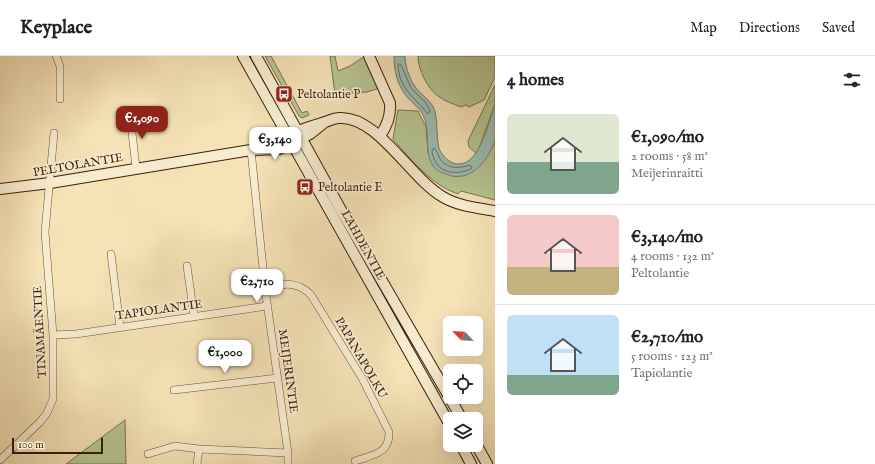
<!DOCTYPE html>
<html lang="en">
<head>
<meta charset="utf-8">
<style>
	:root { --surface:#fff; --page:#f2f2f2; --text:#202124; --muted:#757577; --line:#e0e0e0; --accent:#8f2418 }
	body { margin:0; font-family:"IM FELL English",serif; background:var(--page); color:var(--text); height:100vh; display:flex; flex-direction:column; font-size:15px; white-space:nowrap }
	* { box-sizing:border-box; margin:0 }
	p { font-size:13px; color:var(--muted) }
	.icon { flex:none; width:22px; height:22px; fill:none; stroke:currentColor; stroke-width:2; stroke-linecap:round; stroke-linejoin:round }
	.map { position:relative; flex:1; overflow:hidden }
	.side { display:flex; flex-direction:column; background:var(--surface); width:380px }
	.side>* { flex:none }
	.needle { width:26px; rotate:295deg }
	.controls { position:absolute; left:443px; top:260px; display:grid; gap:8px }
	.controls a { display:grid; place-items:center; width:40px; height:40px; border-radius:6px; background:var(--surface); box-shadow:0 4px 16px #0002; font-size:20px }
	.scale { position:absolute; left:12px; bottom:10px; width:91px; box-sizing:border-box; padding-left:4px; border:2px solid #3b1f0a; border-top:0; font-size:11px; line-height:14px; white-space:nowrap; color:#3b1f0a; -webkit-text-stroke:3px #f8ecd0; paint-order:stroke }
	.price { position:absolute; translate:-50% -34px; padding:0 9px; border-radius:8px; background:#fff; color:#222; font-size:13px; line-height:26px; filter:drop-shadow(0 1px 2px #0008) }
	.price::after { content:''; position:absolute; left:50%; top:24px; width:12px; height:9px; margin-left:-6px; background:inherit; clip-path:polygon(0 0,100% 0,50% 100%) }
	.price.selected { background:var(--accent); color:#fff }
	ul { padding:0; list-style:none }
	li { display:flex; align-items:center; gap:12px; height:100px; padding:0 12px }
	li+li { border-top:1px solid var(--line) }
	li span { display:grid; place-items:center; flex:none; width:112px; height:80px; border-radius:6px; color:#555 }
	li>.icon { margin-inline-start:auto }
	span .icon { width:48px; height:48px; fill:#fffc; stroke-width:1 }
	li b { font-size:17px }
	h2 { display:flex; justify-content:space-between; align-items:center; height:48px; padding:0 12px; font-size:17px }
	header { display:flex; align-items:center; gap:24px; box-sizing:border-box; height:56px; padding:0 20px; background:var(--surface); border-bottom:1px solid var(--line) }
	header strong { font-size:19px }
	nav { display:flex; gap:22px; margin-inline-start:auto; font-size:14px }
	main { display:flex; flex:1; min-height:0 }
	.map>svg:first-child { display:block }
</style>
</head>
<body>
<header>
<strong>Keyplace</strong>
<nav><a>Map</a><a>Directions</a><a>Saved</a></nav>
</header>
<main>
<div class="map">
<svg width="495" height="408" viewBox="0 0 495 408">
	<rect width="100%" height="100%" fill="#f5e2b7"/>
	<filter id="stains"><feTurbulence type="fractalNoise" baseFrequency=".005" numOctaves="4"/><feColorMatrix values="0 0 0 0 .2 0 0 0 0 .09 0 0 0 0 .02 0 0 0 .5 -.17"/></filter>
	<radialGradient id="worn" r=".72"><stop offset=".6" stop-color="#630" stop-opacity="0"/><stop offset="1" stop-color="#630" stop-opacity=".3"/></radialGradient>
	<path fill="#b6c493" stroke="#78724e" d="M 265,0 L 271,0 L 302,57 L 307,55 L 309,59 L 302,62 L 299,60 Z
		M 330,0 L 335,0 L 338,15 L 350,10 L 365,0 L 380,32 L 367,36 L 335,38 Z
		M 418,0 L 495,0 L 495,21 L 484,44 L 469,51 L 466,49 L 461,51 C 454,48 444,45 438,40 C 427,32 418,13 418,0 Z
		M 495,29 L 495,48 L 477,98 L 469,91 L 468,85 Z
		M 398,54 L 418,55 L 426,71 L 428,97 L 473,116 L 485,104 L 495,83 L 495,144 L 461,135 L 458,138 C 430,128 412,105 393,83 Z
		M 125,364 L 126,408 L 66,408 Z"/>
	<path fill="#9cbdb2" stroke="#757e6f" d="M 394,0 L 405,0 C 405,9 409,21 414,29 C 420,39 431,43 435,55 C 438,67 436,80 439,92 C 442,99 446,104 453,107 C 479,116 489,64 495,48 C 495,59 495,74 495,84 C 489,103 473,124 452,120 C 446,118 437,116 433,110 C 423,95 432,74 422,57 C 418,51 413,48 408,42 C 397,30 394,15 394,0 Z"/>
	<g fill="none" stroke-linecap="round" stroke-linejoin="round">
		<path stroke="#6c6e5e" stroke-width="1" d="M 399,8 L 401,9 L 411,32 L 426,47 L 430,55 L 429,57 L 427,57 C 419,46 407,38 402,26 C 399,21 399,15 398,10 Z
			M 434,92 C 437,95 438,99 440,103 C 448,114 460,112 470,109 L 472,112 C 463,118 444,119 437,108 C 434,105 433,100 432,96 Z"/>
		<defs>
			<path id="street" d="M 56,0 L 60,10 L 60,43
				M 130,59 L 136,112
				M 251,94 L 265,232 L 288,397 L 288,408
				M 111,198 L 120,271
				M 187,210 L 194,260
				M 265,232 C 283,228 297,224 311,239 L 362,322 L 389,376 C 390,398 372,399 355,405
				M 53,279 L 76,278 L 267,250
				M 174,334 L 277,322
				M 148,398 L 175,390 L 199,393
				M 0,404 L 40,366 L 47,357 L 53,343 L 53,279 L 45,176 L 54,77
				M 197,408 L 199,393 L 288,397"/>
			<path id="secondary" d="M 243,0 L 450,369
				M 256,0 L 341,154 L 462,363
				M 369,0 L 390,47 C 391,59 387,70 380,80
				M 257,93 C 279,82 301,73 325,66 C 329,65 334,62 339,62 C 377,59 410,122 443,141 C 458,150 478,152 495,155
				M 0,133 L 50,127 L 251,94 L 279,93 L 310,78 L 325,66
				M 476,388 L 487,408
				M 461,389 L 471,408"/>
		</defs>
		<use href="#street" stroke="#6a5035" stroke-width="8"/>
		<use href="#secondary" stroke="#3b1f0a" stroke-width="12"/>
		<use href="#street" stroke="#f8ecd0" stroke-width="7"/>
		<use href="#secondary" stroke="#f8ecd0" stroke-width="10"/>
	</g>
	<defs>
		<symbol id="bus-square" viewBox="-11 -11 22 22"><rect x="-9" y="-9" width="18" height="18" rx="4" fill="#8f2418" stroke="#f8ecd0"/><path d="M-5-6H5V4H4V6H2V4H-2V6H-4V4H-5ZM-3.5-4V0h7V-4ZM-3.5 1.2v1.5H-2V1.2ZM2 1.2v1.5H3.5V1.2Z" fill="#fff"/></symbol>
	</defs>
	<g fill-rule="evenodd">
		<use href="#bus-square" x="274" y="28" width="20" height="20"/>
		<use href="#bus-square" x="295" y="121" width="20" height="20"/>
	</g>
	<g text-anchor="middle" dominant-baseline="central" stroke-width="3.5" stroke-linejoin="round" paint-order="stroke">
		<g font-size="12" fill="#3b1f0a" stroke="#f8ecd0" text-anchor="start">
			<text x="297" y="38">Peltolantie P</text>
			<text x="318" y="131">Peltolantie E</text>
		</g>
		<g font-size="12" fill="#3b1f0a" stroke="#f8ecd0">
			<text transform="translate(78 109) rotate(-10)">PELTOLANTIE</text>
			<text transform="translate(363 189) rotate(61)">LAHDENTIE</text>
			<text transform="translate(159 254) rotate(-8)">TAPIOLANTIE</text>
			<text transform="translate(40 276) rotate(-93)">TINAMÄENTIE</text>
			<text transform="translate(361 302) rotate(60)">PAPANAPOLKU</text>
			<text transform="translate(288 315) rotate(82)">MEIJERINTIE</text>
		</g>
	</g>
	<rect width="100%" height="100%" filter="url(#stains)"/>
	<rect width="100%" height="100%" fill="url(#worn)"/>
</svg>
<div class="controls">
<a><svg class="needle" viewBox="-14 -14 28 28"><path d="M0-13l5 13h-10z" fill="#e53935"/><path d="M0 13l5-13h-10z" fill="#757577"/></svg></a>
<a><svg class="icon" aria-label="locate" viewBox="0 0 24 24"><circle cx="12" cy="12" r="6"/><path d="M12 2v4M12 18v4M2 12h4M18 12h4"/></svg></a>
<a><svg class="icon" aria-label="layers" viewBox="0 0 24 24"><path d="M12 4l9 5-9 5-9-5zM3 14l9 5 9-5"/></svg></a>
</div>
<div class="scale">100 m</div>
<b class="price selected" style="left:142px;top:84px">€1,090</b>
<b class="price" style="left:275px;top:105px">€3,140</b>
<b class="price" style="left:257px;top:247px">€2,710</b>
<b class="price" style="left:225px;top:318px">€1,000</b>
</div>
<section class="side">
<h2>4 homes<svg class="icon" aria-label="filters" viewBox="0 0 24 24"><path d="M4 7h16M4 17h16"/><circle cx="9" cy="7" r="2"/><circle cx="15" cy="17" r="2"/></svg></h2>
<ul>
<li><span style="background:linear-gradient(#dfe7d0 60%,#7fa58c 0)"><svg class="icon" aria-label="home" viewBox="0 0 24 24"><path d="M3 11l9-7 9 7M6 9v11h12V9"/></svg></span><div><b>€1,090/mo</b><p>2 rooms · 58 m²</p><p>Meijerinraitti</p></div></li>
<li><span style="background:linear-gradient(#f6c9c9 65%,#c2b280 0)"><svg class="icon" aria-label="home" viewBox="0 0 24 24"><path d="M3 11l9-7 9 7M6 9v11h12V9"/></svg></span><div><b>€3,140/mo</b><p>4 rooms · 132 m²</p><p>Peltolantie</p></div></li>
<li><span style="background:linear-gradient(#bfe0f5 75%,#7fa58c 0)"><svg class="icon" aria-label="home" viewBox="0 0 24 24"><path d="M3 11l9-7 9 7M6 9v11h12V9"/></svg></span><div><b>€2,710/mo</b><p>5 rooms · 123 m²</p><p>Tapiolantie</p></div></li>
</ul>
</section>
</main>
</body>
</html>
